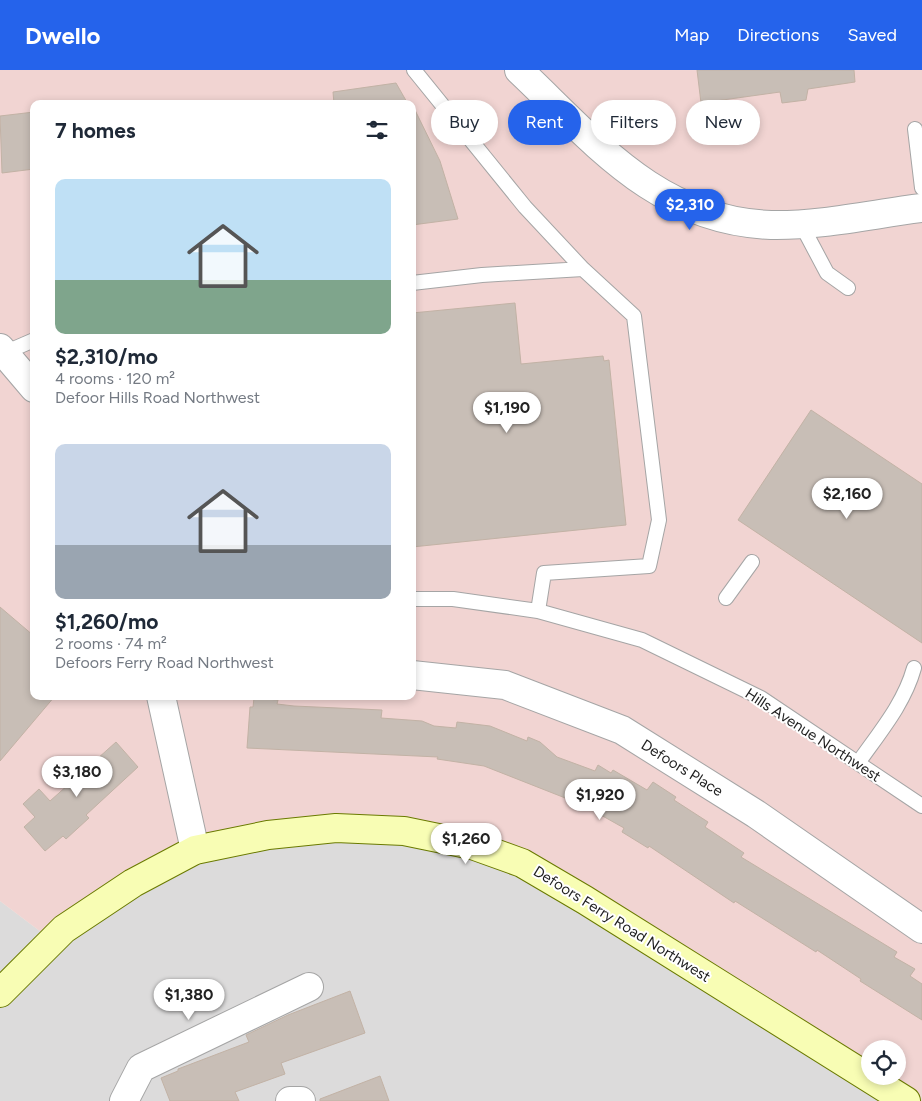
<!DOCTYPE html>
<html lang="en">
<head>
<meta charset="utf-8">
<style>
	:root { --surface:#fff; --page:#f6f6f7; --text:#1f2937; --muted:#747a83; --accent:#2563eb }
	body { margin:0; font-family:Figtree,sans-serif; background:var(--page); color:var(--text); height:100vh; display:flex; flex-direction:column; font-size:19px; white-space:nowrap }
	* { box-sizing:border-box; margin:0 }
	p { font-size:16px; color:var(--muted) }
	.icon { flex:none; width:28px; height:28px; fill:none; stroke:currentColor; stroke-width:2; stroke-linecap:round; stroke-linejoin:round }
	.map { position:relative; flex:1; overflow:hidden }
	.side { position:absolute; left:30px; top:30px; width:386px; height:600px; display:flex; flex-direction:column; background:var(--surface); border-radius:10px; box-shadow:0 2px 8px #0003 }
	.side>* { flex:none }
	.banner { position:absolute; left:431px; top:30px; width:415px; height:45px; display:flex; gap:10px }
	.tools { position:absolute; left:861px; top:970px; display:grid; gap:10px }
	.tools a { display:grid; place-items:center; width:45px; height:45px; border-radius:50%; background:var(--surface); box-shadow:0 2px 8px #0003; font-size:25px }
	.price { position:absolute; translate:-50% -42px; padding:0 11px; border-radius:18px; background:#fff; color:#222; font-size:16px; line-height:32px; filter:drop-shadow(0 1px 2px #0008) }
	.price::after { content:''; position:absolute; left:50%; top:30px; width:15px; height:11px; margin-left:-8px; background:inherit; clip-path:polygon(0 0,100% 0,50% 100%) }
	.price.active { background:var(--accent); color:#fff }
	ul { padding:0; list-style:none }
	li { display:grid; align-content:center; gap:10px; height:265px; padding:0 25px }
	li span { display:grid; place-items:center; height:155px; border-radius:10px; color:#555 }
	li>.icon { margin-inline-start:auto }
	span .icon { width:90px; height:90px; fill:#fffc; stroke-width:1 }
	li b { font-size:21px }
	h2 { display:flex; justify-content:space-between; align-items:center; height:60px; padding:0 25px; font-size:21px }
	.tag { padding:0 18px; border-radius:22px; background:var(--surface); box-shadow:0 2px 8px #0003; font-size:18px; line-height:45px }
	.tag.active { background:var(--accent); color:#fff }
	header { display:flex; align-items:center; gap:30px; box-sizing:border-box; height:70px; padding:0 25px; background:var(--accent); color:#fff }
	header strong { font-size:24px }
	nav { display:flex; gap:28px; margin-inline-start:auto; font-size:18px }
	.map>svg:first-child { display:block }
</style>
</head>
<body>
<header>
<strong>Dwello</strong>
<nav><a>Map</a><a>Directions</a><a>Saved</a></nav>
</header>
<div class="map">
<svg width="922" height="1031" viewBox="0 0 922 1031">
	<rect width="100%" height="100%" fill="#f0ece3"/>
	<path fill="#dcdbdb" d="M 367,757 L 516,782 L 906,1031 L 0,1031 L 0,831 L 53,871 L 209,776 Z"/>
	<path fill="#f1d4d2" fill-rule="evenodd" d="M 0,0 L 922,0 L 922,1031 L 906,1031 L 516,782 L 367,757 L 209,776 L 53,871 L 0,831 ZM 34,34 L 412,34 L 412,626 L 34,626 ZM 870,979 L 898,979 L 898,1006 L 870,1006 Z"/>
	<path fill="#c8beb6" stroke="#c2b2a5" d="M 697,0 L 854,0 L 855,12 L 808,19 L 806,30 L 782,33 L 780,22 L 701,33 Z
		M 396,13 L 408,34 L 334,34 L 333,22 Z
		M 412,34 L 440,91 L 458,149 L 412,155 Z
		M 34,42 L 34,99 L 2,103 L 0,46 Z
		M 515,233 L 521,294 L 603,286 L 604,291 L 609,290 L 626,455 L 412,477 L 412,243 Z
		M 811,340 L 922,414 L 922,573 L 738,450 Z
		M 0,537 L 34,566 L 34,626 L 55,626 L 0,691 Z
		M 254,628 L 278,630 L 277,634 L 294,636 L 382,640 L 381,648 L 422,651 L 434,656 L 456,658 L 457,652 L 490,656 L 527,671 L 528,667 L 540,672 L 557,687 L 595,701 L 598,695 L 611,703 L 613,700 L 647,720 L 653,712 L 676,727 L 674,730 L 708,752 L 705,757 L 744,783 L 741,787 L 897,882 L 894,887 L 915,899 L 910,906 L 922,914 L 922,950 L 860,911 L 861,909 L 817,880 L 816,882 L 735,831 L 734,833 L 649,776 L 648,778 L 622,762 L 624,758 L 583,735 L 484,696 L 437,689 L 438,687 L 247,678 L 250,637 L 253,637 Z
		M 116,672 L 138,697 L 86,745 L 89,748 L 66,769 L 63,766 L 45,781 L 24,757 L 35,747 L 23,734 L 39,719 L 50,731 Z
		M 350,921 L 365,963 L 281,993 L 285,1004 L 235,1022 L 239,1031 L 170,1031 L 161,1008 L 178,1001 L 178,999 L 249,972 L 246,965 L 288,945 Z
		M 380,1006 L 389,1031 L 320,1031 L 320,1029 Z"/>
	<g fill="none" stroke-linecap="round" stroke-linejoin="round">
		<defs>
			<path id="lane" d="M 414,0 L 525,137 L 583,199 L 634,246 L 659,450 L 649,496 L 544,503 L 538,541
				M 915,59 L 922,118
				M 801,154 L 827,203 L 848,218
				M 412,213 L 482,205 L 583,199
				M 4,283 L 34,270
				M 726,528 L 752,492
				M 412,529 L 453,529 L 538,541 L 642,570 L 761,628 L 922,736
				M 858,693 C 879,663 904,634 914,598"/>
			<path id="street" d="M 519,0 C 595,72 658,151 771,155 C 821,156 873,144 922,138
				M 0,278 L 34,318
				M 412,605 L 505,615 L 622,660 L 756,744 L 922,859
				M 161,626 L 195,780
				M 124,1031 L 141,998 L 309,917
				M 290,1031 L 301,1031"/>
			<path id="secondary" d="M 0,923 L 64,859 L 133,813 L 195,780 L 268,765 L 336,758 L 404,761 L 472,775 L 522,793 L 585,830 L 906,1031"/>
		</defs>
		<use href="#lane" stroke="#a5a5a5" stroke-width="16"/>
		<use href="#street" stroke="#a5a5a5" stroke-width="30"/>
		<use href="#secondary" stroke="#6a7a00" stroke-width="30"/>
		<use href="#lane" stroke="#fff" stroke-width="14"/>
		<use href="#street" stroke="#fff" stroke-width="28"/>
		<use href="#secondary" stroke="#f8fdb4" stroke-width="28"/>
	</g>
	<g text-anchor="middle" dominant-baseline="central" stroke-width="4" stroke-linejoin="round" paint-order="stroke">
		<g font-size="15" fill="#1e1e1e" stroke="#fff">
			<text transform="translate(813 665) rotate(33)">Hills Avenue Northwest</text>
			<text transform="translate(682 698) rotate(32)">Defoors Place</text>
			<text transform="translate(622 854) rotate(32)">Defoors Ferry Road Northwest</text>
		</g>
	</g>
</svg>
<div class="tools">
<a><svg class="icon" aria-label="locate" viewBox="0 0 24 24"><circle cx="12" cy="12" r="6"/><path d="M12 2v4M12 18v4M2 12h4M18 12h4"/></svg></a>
</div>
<b class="price active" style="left:690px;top:161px">$2,310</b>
<b class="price" style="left:507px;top:364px">$1,190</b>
<b class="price" style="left:847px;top:450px">$2,160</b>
<b class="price" style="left:77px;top:728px">$3,180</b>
<b class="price" style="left:600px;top:751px">$1,920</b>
<b class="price" style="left:466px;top:795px">$1,260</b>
<b class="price" style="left:189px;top:951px">$1,380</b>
<div class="banner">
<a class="tag">Buy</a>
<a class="tag active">Rent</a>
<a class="tag">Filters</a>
<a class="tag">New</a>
</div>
<section class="side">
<h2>7 homes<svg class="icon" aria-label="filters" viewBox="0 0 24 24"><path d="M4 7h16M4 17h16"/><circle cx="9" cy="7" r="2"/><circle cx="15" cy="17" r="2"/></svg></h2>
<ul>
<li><span style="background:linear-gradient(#bfe0f5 65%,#7fa58c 0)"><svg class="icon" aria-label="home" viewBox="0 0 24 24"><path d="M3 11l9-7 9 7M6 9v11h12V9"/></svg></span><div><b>$2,310/mo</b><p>4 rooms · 120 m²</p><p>Defoor Hills Road Northwest</p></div></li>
<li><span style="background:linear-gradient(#c9d6e8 65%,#9aa5b1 0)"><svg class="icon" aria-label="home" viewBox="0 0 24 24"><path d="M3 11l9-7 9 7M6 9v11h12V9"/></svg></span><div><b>$1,260/mo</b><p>2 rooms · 74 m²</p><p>Defoors Ferry Road Northwest</p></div></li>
</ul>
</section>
</div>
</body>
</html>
